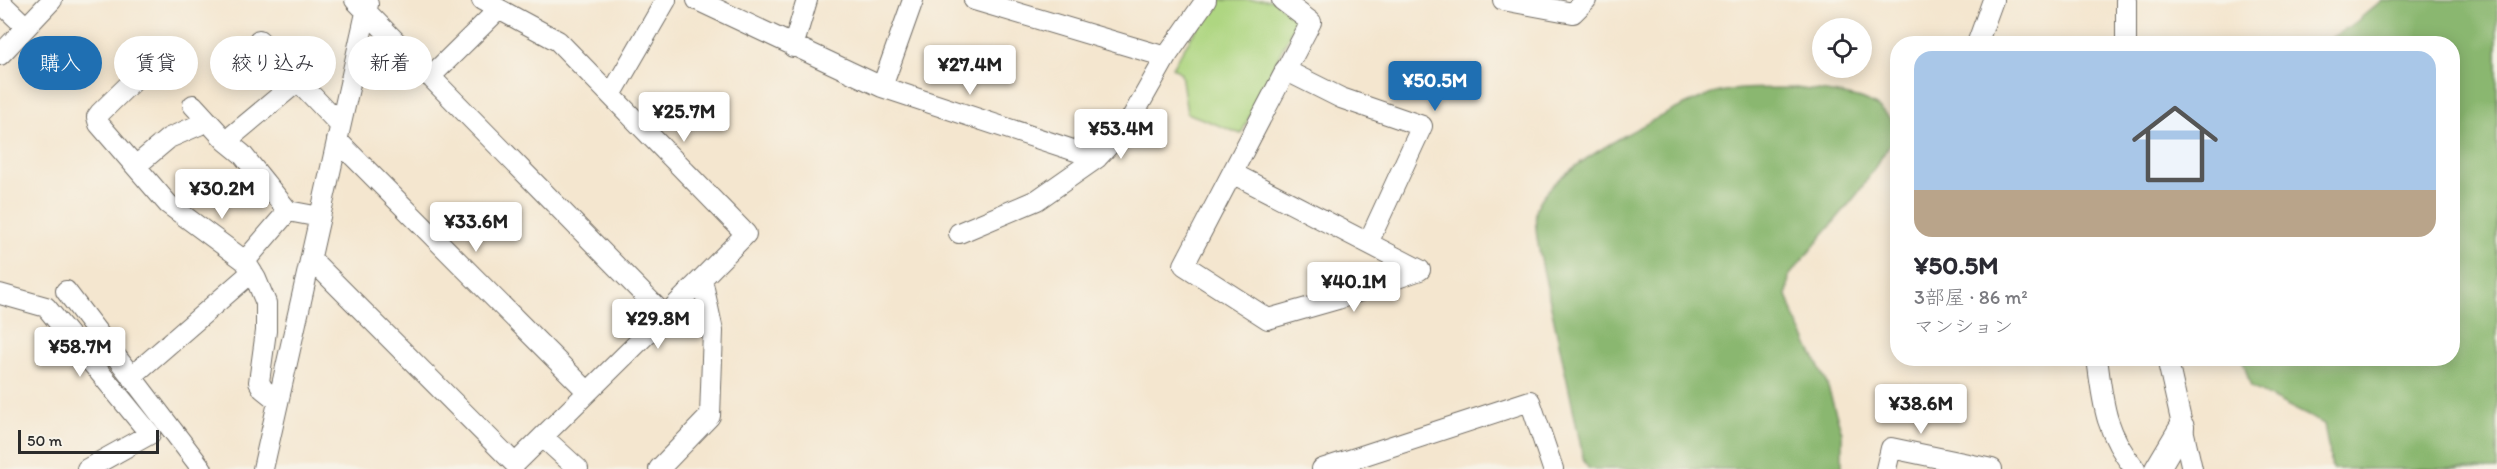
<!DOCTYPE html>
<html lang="ja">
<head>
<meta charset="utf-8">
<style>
	:root { --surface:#fff; --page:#f2f2f3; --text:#2b2b33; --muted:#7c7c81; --line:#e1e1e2; --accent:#1f6fb2 }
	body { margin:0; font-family:Itim,"Klee One",sans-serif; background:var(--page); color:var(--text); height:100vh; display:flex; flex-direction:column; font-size:22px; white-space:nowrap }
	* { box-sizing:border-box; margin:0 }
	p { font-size:20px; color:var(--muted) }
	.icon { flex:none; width:33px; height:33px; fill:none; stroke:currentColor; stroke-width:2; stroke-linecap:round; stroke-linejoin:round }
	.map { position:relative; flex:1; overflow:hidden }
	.sheet { position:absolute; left:1890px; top:36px; width:570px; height:330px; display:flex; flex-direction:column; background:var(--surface); border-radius:24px; box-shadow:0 3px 15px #0003 }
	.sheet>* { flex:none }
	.guide { position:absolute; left:18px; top:36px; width:570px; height:54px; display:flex; gap:12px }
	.tools { position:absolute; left:1812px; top:18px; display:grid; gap:12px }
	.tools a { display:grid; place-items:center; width:60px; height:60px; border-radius:50%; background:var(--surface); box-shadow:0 3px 15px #0003; font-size:30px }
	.scale { position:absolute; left:18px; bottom:15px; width:141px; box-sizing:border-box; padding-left:6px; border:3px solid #2b2b2b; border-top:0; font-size:16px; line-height:21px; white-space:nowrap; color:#2b2b2b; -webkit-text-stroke:4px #f7f3e8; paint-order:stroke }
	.price { position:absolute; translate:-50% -51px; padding:0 14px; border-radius:6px; background:#fff; color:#222; font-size:20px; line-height:39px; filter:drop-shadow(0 2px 3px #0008) }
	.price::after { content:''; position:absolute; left:50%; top:36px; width:18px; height:14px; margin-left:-9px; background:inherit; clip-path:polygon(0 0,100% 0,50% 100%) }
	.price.current { background:var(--accent); color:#fff }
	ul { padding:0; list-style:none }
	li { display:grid; align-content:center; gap:12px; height:318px; padding:0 24px }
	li+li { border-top:2px solid var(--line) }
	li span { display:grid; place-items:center; height:186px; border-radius:18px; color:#555 }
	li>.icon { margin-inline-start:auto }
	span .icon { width:108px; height:108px; fill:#fffc; stroke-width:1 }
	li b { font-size:26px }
	.pill { padding:0 21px; border-radius:27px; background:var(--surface); box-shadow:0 3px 15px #0003; font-size:21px; line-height:54px }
	.pill.current { background:var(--accent); color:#fff }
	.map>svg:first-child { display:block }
</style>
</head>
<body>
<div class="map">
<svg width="2497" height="469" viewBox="0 0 2497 469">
	<rect width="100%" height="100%" fill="#f7f3e8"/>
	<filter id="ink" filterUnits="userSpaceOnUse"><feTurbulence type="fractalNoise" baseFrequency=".0167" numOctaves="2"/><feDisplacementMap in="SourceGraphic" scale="12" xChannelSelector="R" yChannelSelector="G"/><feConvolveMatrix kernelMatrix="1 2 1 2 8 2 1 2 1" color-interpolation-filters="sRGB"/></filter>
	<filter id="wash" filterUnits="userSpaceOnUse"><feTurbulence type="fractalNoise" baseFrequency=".008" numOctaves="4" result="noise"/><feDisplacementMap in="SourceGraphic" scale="24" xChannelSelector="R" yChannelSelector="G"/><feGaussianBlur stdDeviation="1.35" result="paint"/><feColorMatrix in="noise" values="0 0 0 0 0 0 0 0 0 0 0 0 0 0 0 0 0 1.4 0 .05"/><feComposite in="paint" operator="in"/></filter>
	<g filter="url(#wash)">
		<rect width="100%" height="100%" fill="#f4e6cf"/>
		<path fill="#aed681" stroke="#6c8056" stroke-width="1.5" d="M 1215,0 L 1273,0 L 1297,19 L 1241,134 L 1187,113 L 1181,73 L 1172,67 Z"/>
		<path fill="#8ab76f" stroke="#5a714d" stroke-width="1.5" d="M 2382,0 L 2497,0 L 2497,469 L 2332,469 L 2324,424 L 2251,387 L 2242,359 L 2452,358 L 2452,44 L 2321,43 L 2350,27 Z
			M 1796,88 C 1831,94 1887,92 1897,134 L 1858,193 L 1789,276 L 1787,295 L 1795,318 L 1827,384 L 1842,433 L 1842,469 L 1589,469 L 1584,462 C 1573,407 1561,352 1549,297 C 1545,275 1533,233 1536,212 C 1542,172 1669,110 1706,96 C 1733,86 1768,89 1796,88 Z"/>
	</g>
	<g filter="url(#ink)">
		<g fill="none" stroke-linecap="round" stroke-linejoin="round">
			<defs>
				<path id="minor" d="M 482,0 L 558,41 L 746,234 L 665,316
					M 697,0 L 882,87
					M 913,0 L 882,87 L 1097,158
					M 974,0 L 1166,57
					M 1503,0 L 1573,13 L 1586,0
					M 0,2 L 26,27
					M 259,40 L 340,125
					M 1977,44 L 1993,0
					M 2126,44 L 2126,0
					M 793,47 L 807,0
					M 0,55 L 52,0
					M 144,70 L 100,113 L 97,117 L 99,124 L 168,204 L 245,261 L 256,279 L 266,303 L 266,331 L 259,382 L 263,389 L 278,401
					M 1285,70 L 1341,98 L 1422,126 L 1368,243
					M 430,77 L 499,9
					M 611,95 L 666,0
					M 193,105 L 226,141 L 242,154 L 288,211 L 320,217
					M 337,140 L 588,392
					M 226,141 L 298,81
					M 137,165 L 169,138 L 208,121
					M 1232,173 L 1420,270 L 1338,299 L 1268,319 L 1184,265 L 1311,22 L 1282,0
					M 959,233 L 1037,200 L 1097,158 L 1127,126 L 1166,57 L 1206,0
					M 311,259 L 515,464 L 665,316 L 355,0
					M 245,261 L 288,211
					M 66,291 L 202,469
					M 0,294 L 46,307 L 150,434 L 87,469
					M 2097,358 C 2103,404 2105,432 2135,469
					M 2167,358 L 2192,469
					M 131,377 L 252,272
					M 543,437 L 578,469
					M 263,469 L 368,4
					M 659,469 L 710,416 L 713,331 L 702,279
					M 1322,469 L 1530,401 L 1553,469
					M 1886,469 L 1891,448 L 1992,469"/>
				<path id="tertiary" d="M 2157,469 L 2182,427"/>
			</defs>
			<use href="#minor" stroke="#716c64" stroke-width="22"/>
			<use href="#tertiary" stroke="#716c64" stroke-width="26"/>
			<use href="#minor" stroke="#fff" stroke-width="20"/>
			<use href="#tertiary" stroke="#fff" stroke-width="24"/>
		</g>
	</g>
</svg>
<div class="tools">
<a><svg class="icon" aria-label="locate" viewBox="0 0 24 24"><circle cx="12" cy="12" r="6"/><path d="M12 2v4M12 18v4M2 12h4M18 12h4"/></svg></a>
</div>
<div class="scale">50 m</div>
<b class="price" style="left:970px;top:96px">¥27.4M</b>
<b class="price current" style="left:1435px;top:112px">¥50.5M</b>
<b class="price" style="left:684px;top:143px">¥25.7M</b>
<b class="price" style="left:1121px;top:160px">¥53.4M</b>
<b class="price" style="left:222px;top:220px">¥30.2M</b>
<b class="price" style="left:476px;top:253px">¥33.6M</b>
<b class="price" style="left:1354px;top:313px">¥40.1M</b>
<b class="price" style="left:658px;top:350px">¥29.8M</b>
<b class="price" style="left:80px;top:378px">¥58.7M</b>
<b class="price" style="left:1921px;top:435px">¥38.6M</b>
<div class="guide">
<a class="pill current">購入</a>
<a class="pill">賃貸</a>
<a class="pill">絞り込み</a>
<a class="pill">新着</a>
</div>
<section class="sheet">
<ul>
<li><span style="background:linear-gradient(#a9c7e8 75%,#b9a48a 0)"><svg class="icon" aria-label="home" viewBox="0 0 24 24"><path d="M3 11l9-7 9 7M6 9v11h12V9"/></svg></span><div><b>¥50.5M</b><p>3部屋 · 86 m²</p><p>マンション</p></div></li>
</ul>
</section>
</div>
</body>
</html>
